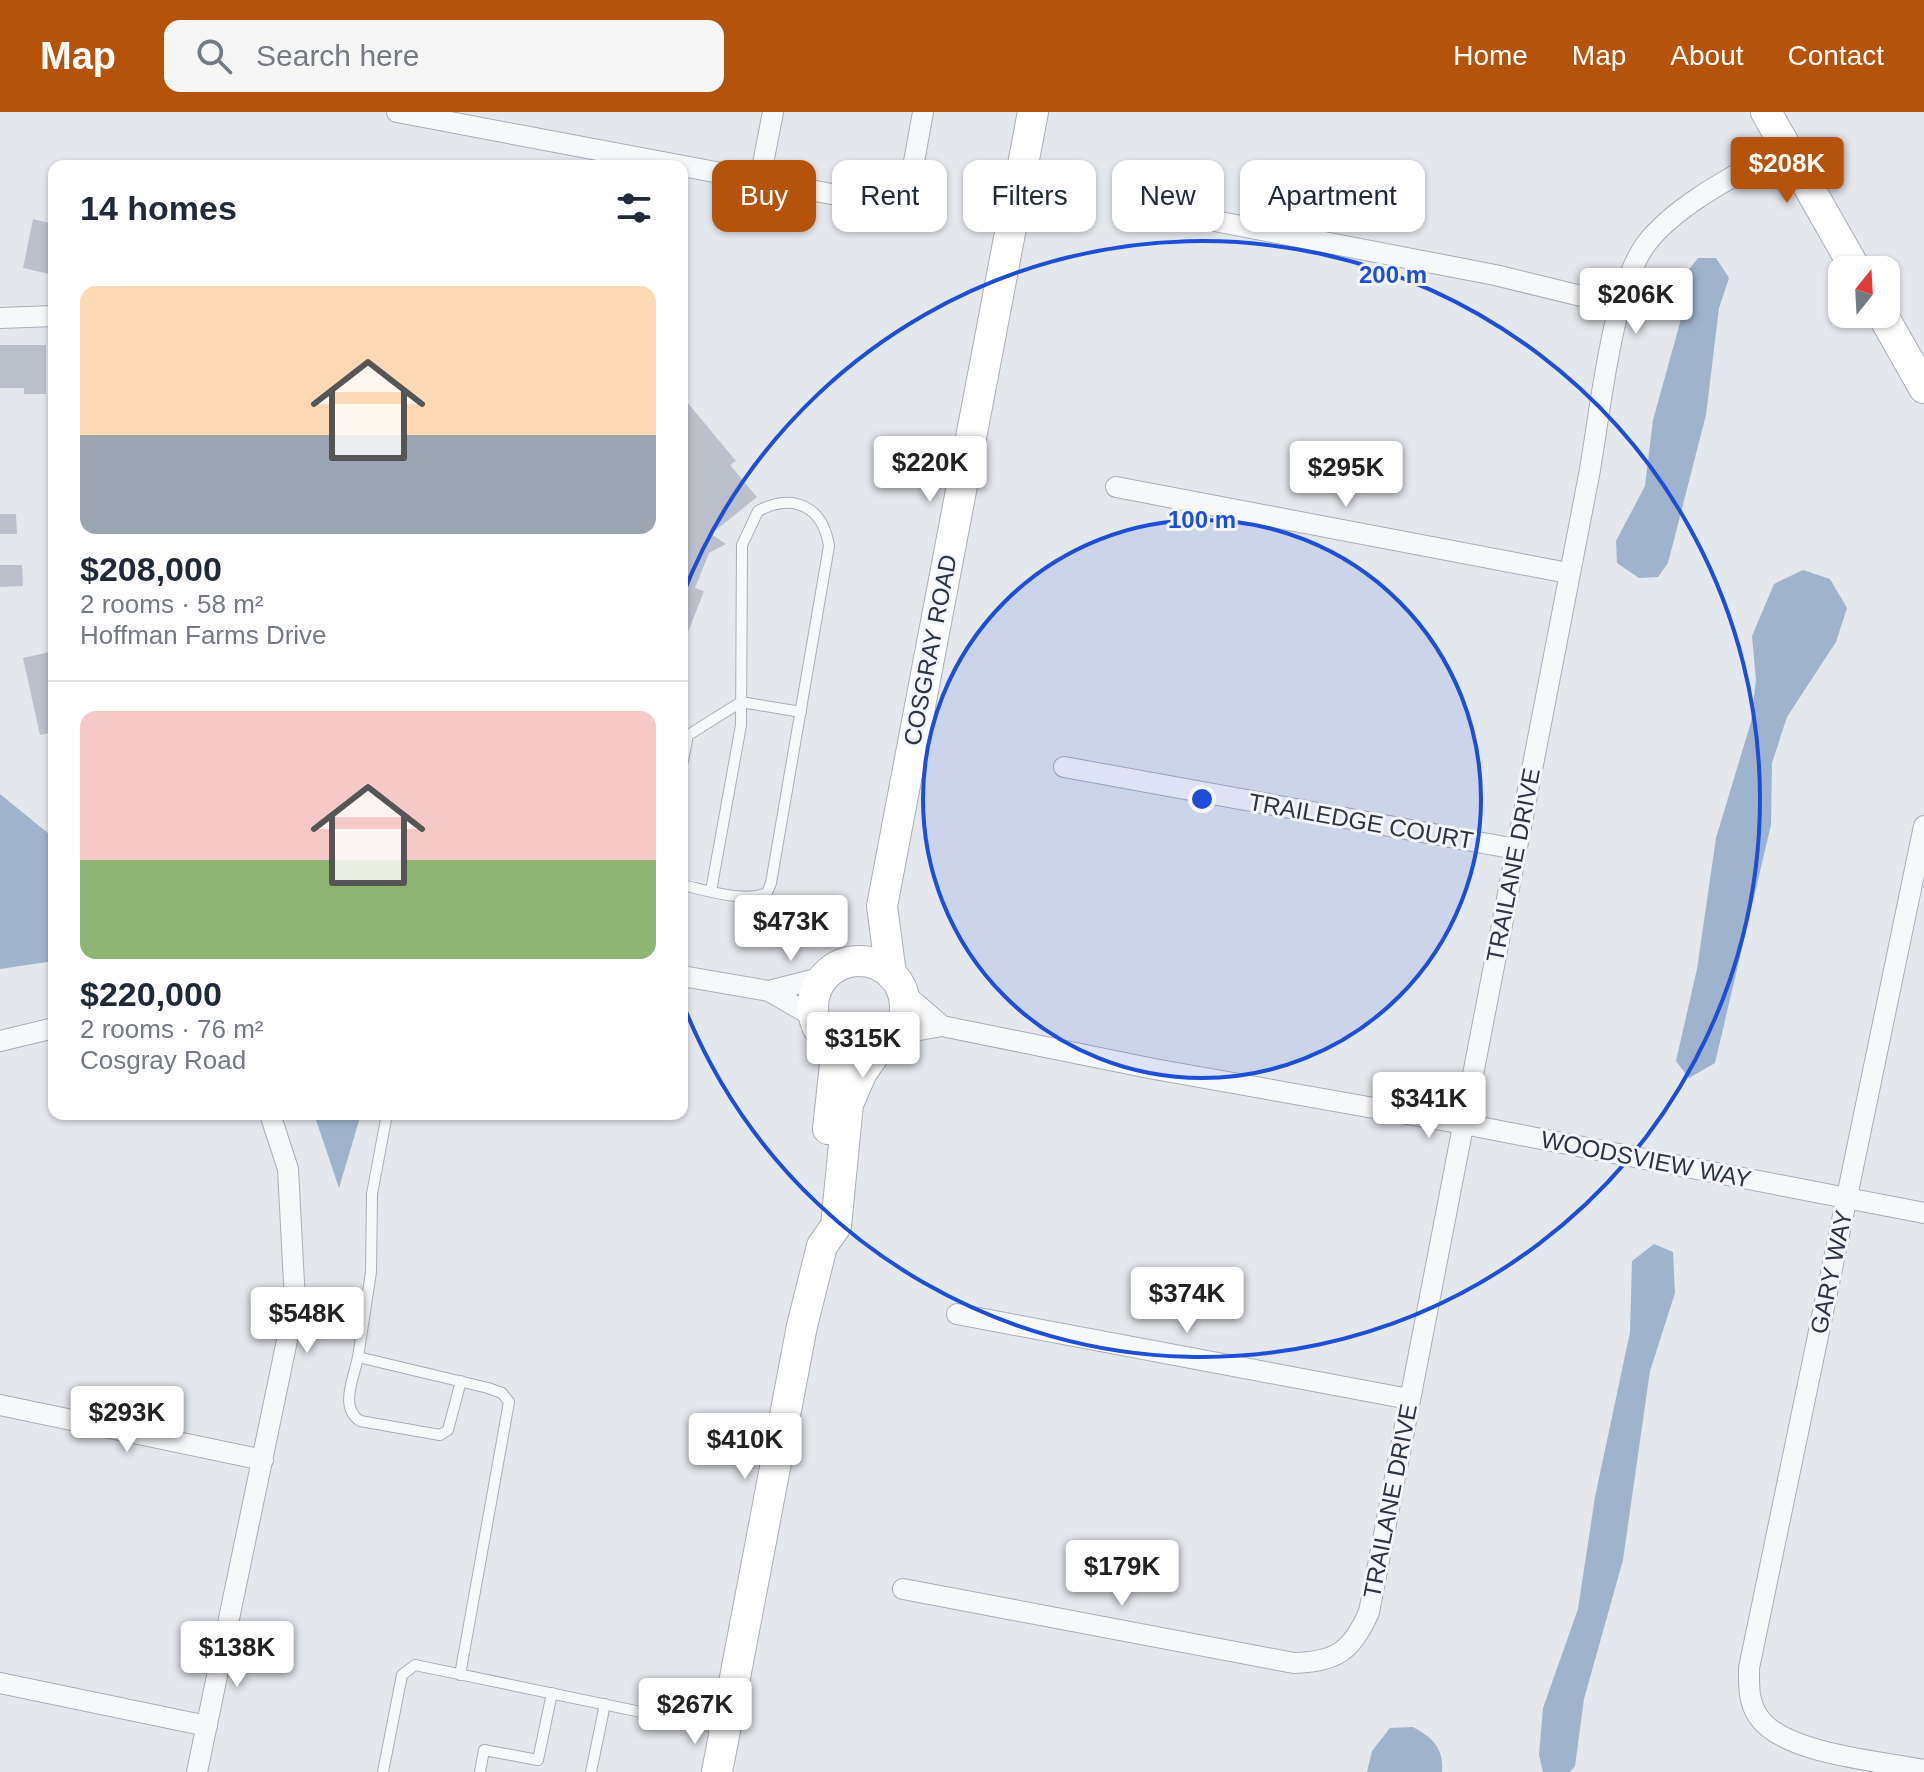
<!DOCTYPE html>
<html lang="en">
<head>
<meta charset="utf-8">
<style>
	:root { --surface:#fff; --page:#f6f6f7; --text:#1f2937; --muted:#747a83; --line:#e0e1e3; --accent:#b45309 }
	body { margin:0; font-family:Arial,sans-serif; background:var(--page); color:var(--text); height:100vh; display:flex; flex-direction:column; font-size:30px; white-space:nowrap }
	* { box-sizing:border-box; margin:0 }
	p { font-size:26px; color:var(--muted) }
	.icon { flex:none; width:44px; height:44px; fill:none; stroke:currentColor; stroke-width:2; stroke-linecap:round; stroke-linejoin:round }
	.map { position:relative; flex:1; overflow:hidden }
	.side { position:absolute; left:48px; top:48px; width:640px; height:960px; display:flex; flex-direction:column; background:var(--surface); border-radius:16px; box-shadow:0 2px 6px #0004 }
	.side>* { flex:none }
	.top-card { position:absolute; left:712px; top:48px; width:760px; height:72px; display:flex; gap:16px }
	.needle { width:52px; rotate:18deg }
	.controls { position:absolute; left:1828px; top:144px; display:grid; gap:16px }
	.controls a { display:grid; place-items:center; width:72px; height:72px; border-radius:16px; background:var(--surface); box-shadow:0 2px 6px #0004; font-size:40px }
	.price { position:absolute; translate:-50% -68px; padding:0 18px; border-radius:8px; background:#fff; color:#222; font-size:26px; line-height:52px; filter:drop-shadow(0 2px 4px #0008) }
	.price::after { content:''; position:absolute; left:50%; top:48px; width:24px; height:18px; margin-left:-12px; background:inherit; clip-path:polygon(0 0,100% 0,50% 100%) }
	.price.selected { background:var(--accent); color:#fff }
	ul { padding:0; list-style:none }
	li { display:grid; align-content:center; gap:16px; height:424px; padding:0 32px }
	li+li { border-top:2px solid var(--line) }
	li span { display:grid; place-items:center; height:248px; border-radius:16px; color:#555 }
	li>.icon { margin-inline-start:auto }
	span .icon { width:144px; height:144px; fill:#fffc; stroke-width:1 }
	li b { font-size:34px }
	h2 { display:flex; justify-content:space-between; align-items:center; height:96px; padding:0 32px; font-size:34px }
	.tag { padding:0 28px; border-radius:16px; background:var(--surface); box-shadow:0 2px 6px #0004; font-size:28px; line-height:72px }
	.tag.selected { background:var(--accent); color:#fff }
	header { display:flex; align-items:center; gap:48px; box-sizing:border-box; height:112px; padding:0 40px; background:var(--accent); color:#fff }
	header strong { font-size:38px }
	nav { display:flex; gap:44px; margin-inline-start:auto; font-size:28px }
	.search { width:560px; height:72px; background:var(--page); display:flex; align-items:center; gap:20px; box-sizing:border-box; padding:0 28px; border-radius:16px; color:var(--muted); font-size:30px }
	.map>svg:first-child { display:block }
</style>
</head>
<body>
<header>
<strong>Map</strong>
<div class="search"><svg class="icon" aria-label="search" viewBox="0 0 24 24"><circle cx="10" cy="10" r="6"/><path d="M15 15l6 6"/></svg>Search here</div>
<nav><a>Home</a><a>Map</a><a>About</a><a>Contact</a></nav>
</header>
<div class="map">
<svg width="1924" height="1660" viewBox="0 0 1924 1660">
	<rect width="100%" height="100%" fill="#e4e7ec"/>
	<path fill="#9fb4cc" d="M 1698,146 L 1716,146 L 1729,166 L 1719,196 L 1706,303 L 1668,451 L 1658,465 L 1639,466 L 1617,451 L 1616,429 L 1645,374 L 1653,308 L 1683,200 L 1683,165 Z
		M 1803,458 L 1830,467 L 1847,496 L 1836,530 L 1787,605 L 1772,651 L 1771,713 L 1715,951 L 1689,966 L 1676,949 L 1697,857 L 1716,726 L 1751,610 L 1756,568 L 1752,524 L 1774,472 Z
		M 0,682 L 54,726 L 54,849 L 0,857 Z
		M 314,1002 L 361,1002 L 339,1076 Z
		M 1654,1132 L 1673,1140 L 1675,1181 L 1650,1259 L 1623,1448 L 1584,1587 L 1575,1654 L 1570,1660 L 1543,1660 L 1539,1643 L 1543,1596 L 1578,1497 L 1595,1385 L 1630,1220 L 1632,1149 Z
		M 1413,1615 C 1433,1626 1444,1636 1442,1660 L 1367,1660 L 1372,1639 L 1390,1616 Z"/>
	<path fill="#bbc0ca" d="M 33,107 L 53,112 L 54,163 L 23,156 Z
		M 0,233 L 46,233 L 46,282 L 24,282 L 24,276 L 0,276 Z
		M 682,284 L 736,349 L 730,353 L 757,385 L 711,422 L 726,432 L 709,441 L 695,476 L 704,479 L 683,533 Z
		M 0,402 L 16,402 L 17,422 L 0,422 Z
		M 0,453 L 22,453 L 23,474 L 0,475 Z
		M 54,539 L 54,620 L 40,623 L 23,546 Z"/>
	<g fill="none" stroke-linecap="round" stroke-linejoin="round">
		<defs>
			<path id="lane" d="M 682,627 L 741,590 L 801,600
				M 682,653 L 688,623
				M 682,773 C 706,778 744,791 767,781 L 771,771 L 829,434 C 823,395 794,380 758,399 L 742,433 L 741,613 L 711,779
				M 387,1002 L 372,1082 L 371,1160 L 358,1245 L 488,1276 L 502,1281 L 509,1290 L 460,1563
				M 358,1245 C 354,1266 339,1295 360,1309 L 440,1323 L 448,1318 L 461,1269
				M 383,1660 L 402,1563 L 415,1553 L 723,1617
				M 480,1660 L 484,1638 L 538,1648 L 552,1581
				M 591,1660 L 605,1592"/>
			<path id="street" d="M 397,0 L 879,91 L 898,88 L 910,72 L 923,0
				M 760,67 L 773,0
				M 1168,100 L 1495,163 L 1618,193
				M 0,206 L 54,204
				M 1116,375 L 1568,461
				M 1064,655 L 1516,737
				M 1924,714 L 1749,1556 C 1749,1573 1748,1589 1758,1604 C 1782,1642 1881,1649 1924,1658
				M 682,864 L 769,879 L 814,905
				M 769,879 L 824,865
				M 903,880 L 942,914
				M 897,922 L 942,914 L 1154,957 L 1464,1012 L 1924,1101
				M 0,929 L 54,916
				M 957,1202 L 1409,1287
				M 0,1293 L 263,1348
				M 903,1477 L 1294,1551 C 1336,1550 1352,1539 1369,1500 L 1589,363 C 1600,303 1611,180 1646,132 C 1676,92 1743,59 1786,35
				M 0,1571 L 207,1614
				M 197,1660 L 295,1190 L 288,1057 L 270,1002"/>
			<path id="secondary" d="M 1766,0 L 1856,158
				M 1882,202 L 1924,276
				M813 895a46 46 0 1 1 92 0a46 46 0 1 1-92 0Z
				M 891,862 L 882,794 L 1033,0
				M 827,928 L 835,952 L 828,1017
				M 717,1660 L 802,1214 L 822,1134 L 836,1114 L 848,992 L 862,960 L 878,937"/>
		</defs>
		<use href="#lane" stroke="#a9aeb7" stroke-width="12"/>
		<use href="#street" stroke="#a9aeb7" stroke-width="22"/>
		<use href="#secondary" stroke="#a9aeb7" stroke-width="32"/>
		<use href="#lane" stroke="#f7f8fa" stroke-width="10"/>
		<use href="#street" stroke="#f7f8fa" stroke-width="20"/>
		<use href="#secondary" stroke="#fff" stroke-width="30"/>
	</g>
	<circle cx="1202" cy="687" r="279" fill="#1d4ed8" fill-opacity=".12"/>
	<g fill="none" stroke="#1d4ed8" stroke-width="4">
		<circle cx="1202" cy="687" r="279"/>
		<path d="M683 482A558 558 0 1 1 683 892"/>
	</g>
	<g text-anchor="middle" dominant-baseline="central" stroke-width="6" stroke-linejoin="round" paint-order="stroke">
		<g font-size="24" fill="#2b3445" stroke="#f4f6f9">
			<text transform="translate(930 538) rotate(-79)">COSGRAY ROAD</text>
			<text transform="translate(1361 709) rotate(10)">TRAILEDGE COURT</text>
			<text transform="translate(1513 753) rotate(-79)">TRAILANE DRIVE</text>
			<text transform="translate(1646 1047) rotate(11)">WOODSVIEW WAY</text>
			<text transform="translate(1831 1160) rotate(-78)">GARY WAY</text>
			<text transform="translate(1390 1389) rotate(-79)">TRAILANE DRIVE</text>
		</g>
	</g>
	<circle cx="1202" cy="687" r="12" fill="#1d4ed8" stroke="#f4f6f9" stroke-width="4"/>
	<g font-size="24" text-anchor="middle" font-weight="bold" fill="#1d4ed8" stroke="#f4f6f9" stroke-width="6" stroke-linejoin="round" paint-order="stroke">
		<text x="1393" y="171">200 m</text>
		<text x="1202" y="416">100 m</text>
	</g>
</svg>
<div class="controls">
<a><svg class="needle" viewBox="-14 -14 28 28"><path d="M0-13l5 13h-10z" fill="#e53935"/><path d="M0 13l5-13h-10z" fill="#747a83"/></svg></a>
</div>
<b class="price selected" style="left:1787px;top:93px">$208K</b>
<b class="price" style="left:1636px;top:224px">$206K</b>
<b class="price" style="left:930px;top:392px">$220K</b>
<b class="price" style="left:1346px;top:397px">$295K</b>
<b class="price" style="left:791px;top:851px">$473K</b>
<b class="price" style="left:863px;top:968px">$315K</b>
<b class="price" style="left:1429px;top:1028px">$341K</b>
<b class="price" style="left:1187px;top:1223px">$374K</b>
<b class="price" style="left:307px;top:1243px">$548K</b>
<b class="price" style="left:127px;top:1342px">$293K</b>
<b class="price" style="left:745px;top:1369px">$410K</b>
<b class="price" style="left:1122px;top:1496px">$179K</b>
<b class="price" style="left:237px;top:1577px">$138K</b>
<b class="price" style="left:695px;top:1634px">$267K</b>
<div class="top-card">
<a class="tag selected">Buy</a>
<a class="tag">Rent</a>
<a class="tag">Filters</a>
<a class="tag">New</a>
<a class="tag">Apartment</a>
</div>
<section class="side">
<h2>14 homes<svg class="icon" aria-label="filters" viewBox="0 0 24 24"><path d="M4 7h16M4 17h16"/><circle cx="9" cy="7" r="2"/><circle cx="15" cy="17" r="2"/></svg></h2>
<ul>
<li><span style="background:linear-gradient(#ffd9b3 60%,#9aa5b1 0)"><svg class="icon" aria-label="home" viewBox="0 0 24 24"><path d="M3 11l9-7 9 7M6 9v11h12V9"/></svg></span><div><b>$208,000</b><p>2 rooms · 58 m²</p><p>Hoffman Farms Drive</p></div></li>
<li><span style="background:linear-gradient(#f6c9c9 60%,#8fb573 0)"><svg class="icon" aria-label="home" viewBox="0 0 24 24"><path d="M3 11l9-7 9 7M6 9v11h12V9"/></svg></span><div><b>$220,000</b><p>2 rooms · 76 m²</p><p>Cosgray Road</p></div></li>
</ul>
</section>
</div>
</body>
</html>
